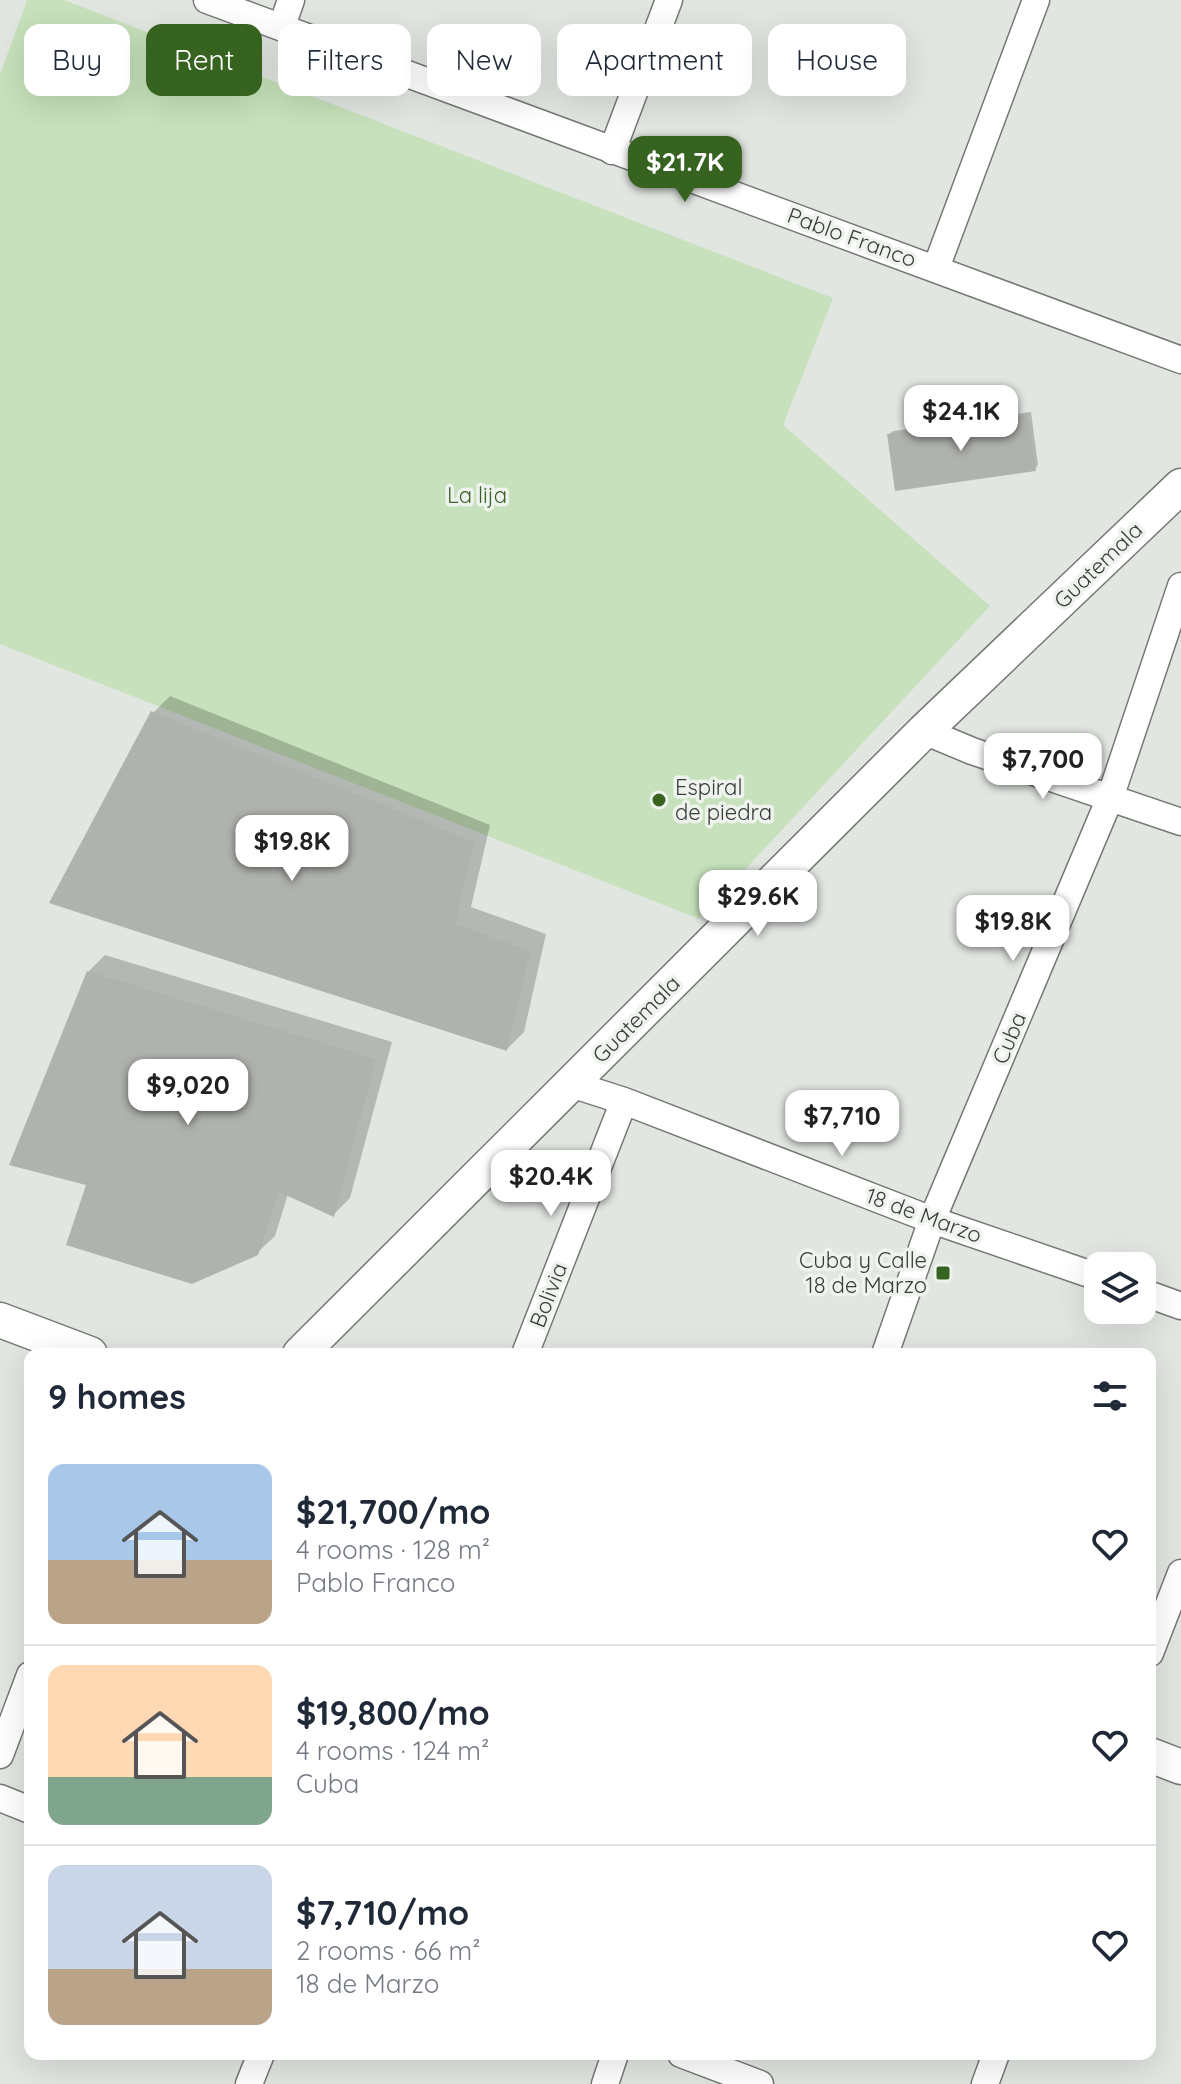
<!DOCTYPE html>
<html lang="en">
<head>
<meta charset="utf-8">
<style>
	:root { --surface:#fff; --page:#f6f6f7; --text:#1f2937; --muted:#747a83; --line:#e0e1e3; --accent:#376321 }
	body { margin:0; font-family:Quicksand,sans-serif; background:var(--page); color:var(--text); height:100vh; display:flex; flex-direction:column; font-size:30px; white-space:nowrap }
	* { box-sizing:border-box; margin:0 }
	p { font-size:26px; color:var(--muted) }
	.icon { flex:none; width:44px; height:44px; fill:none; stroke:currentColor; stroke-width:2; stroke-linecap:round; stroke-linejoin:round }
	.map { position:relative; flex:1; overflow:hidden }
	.sheet { position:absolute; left:24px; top:1348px; width:1132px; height:712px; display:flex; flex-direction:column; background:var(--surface); border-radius:16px; box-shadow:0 8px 32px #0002 }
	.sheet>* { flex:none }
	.top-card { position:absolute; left:24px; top:24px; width:1134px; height:72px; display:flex; gap:16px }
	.controls { position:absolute; left:1084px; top:1252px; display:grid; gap:16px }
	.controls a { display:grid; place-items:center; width:72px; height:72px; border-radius:16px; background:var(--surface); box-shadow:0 8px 32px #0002; font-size:40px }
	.price { position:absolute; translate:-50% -68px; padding:0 18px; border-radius:16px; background:#fff; color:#222; font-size:26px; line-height:52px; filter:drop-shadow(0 2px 4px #0008) }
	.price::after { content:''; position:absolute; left:50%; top:48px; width:24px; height:18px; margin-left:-12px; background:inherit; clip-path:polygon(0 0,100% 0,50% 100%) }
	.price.current { background:var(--accent); color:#fff }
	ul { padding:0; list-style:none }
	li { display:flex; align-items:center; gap:24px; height:200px; padding:0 24px }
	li+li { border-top:2px solid var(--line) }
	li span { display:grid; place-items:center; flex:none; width:224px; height:160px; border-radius:16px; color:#555 }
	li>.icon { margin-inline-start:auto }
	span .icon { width:96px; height:96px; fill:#fffc; stroke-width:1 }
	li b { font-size:34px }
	h2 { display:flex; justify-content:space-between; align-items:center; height:96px; padding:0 24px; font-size:34px }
	.tag { padding:0 28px; border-radius:16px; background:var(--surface); box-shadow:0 8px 32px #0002; font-size:28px; line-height:72px }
	.tag.current { background:var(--accent); color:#fff }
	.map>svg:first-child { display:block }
</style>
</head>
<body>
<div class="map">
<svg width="1181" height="2084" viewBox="0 0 1181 2084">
	<rect width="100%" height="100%" fill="#e2e6e1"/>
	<path fill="#c6e1bb" d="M 27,0 L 64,0 L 833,298 L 783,425 L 990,606 L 699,919 L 0,644 L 0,75 Z"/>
	<path fill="#0003" d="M 1031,412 L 1038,465 L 1035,469 L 889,434 L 893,431 Z
		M 170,696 L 490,825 L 471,907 L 546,934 L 524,1032 L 507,1049 L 153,713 Z
		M 105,955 L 392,1042 L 350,1198 L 333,1215 L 288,1194 L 275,1236 L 257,1253 L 89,1184 L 88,972 Z"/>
	<path fill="#afb2ad" d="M 1028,415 L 1036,471 L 895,491 L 887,434 Z
		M 151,711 L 474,842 L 455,924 L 530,951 L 507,1051 L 49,903 Z
		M 87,971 L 376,1059 L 334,1217 L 279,1192 L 258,1255 L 192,1284 L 66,1245 L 86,1185 L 9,1165 Z"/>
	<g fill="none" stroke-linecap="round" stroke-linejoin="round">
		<defs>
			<path id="minor" d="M 207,0 L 1181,360
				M 282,26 L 291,0
				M 612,151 L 669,0
				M 936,268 L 1036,0
				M 924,731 L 972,751 L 1181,822
				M 571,1084 L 624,1101 L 932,1220 L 1098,1277
				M 1142,1292 L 1181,1306
				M 525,1354 L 624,1101
				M 885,1354 L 932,1220 L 1110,798 L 1181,586
				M 1150,1653 L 1181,1573
				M 0,1755 L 30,1675
				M 0,1798 L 30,1810
				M 681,2054 L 760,2084
				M 249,2084 L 261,2054
				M 605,2084 L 615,2054
				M 985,2084 L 996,2054"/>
			<path id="tertiary" d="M 0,1320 L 90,1354
				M 300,1354 L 924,731 L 1181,486
				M 1150,1755 L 1181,1767"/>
		</defs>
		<use href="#minor" stroke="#757974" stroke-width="29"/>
		<use href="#tertiary" stroke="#757974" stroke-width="37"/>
		<use href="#minor" stroke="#fff" stroke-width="26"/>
		<use href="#tertiary" stroke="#fff" stroke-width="34"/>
	</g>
	<g fill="#376321" stroke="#eff3ee" stroke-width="3">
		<circle cx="659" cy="800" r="8"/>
		<rect x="935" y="1265" width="16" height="16" rx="4"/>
	</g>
	<g text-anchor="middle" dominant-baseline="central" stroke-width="7" stroke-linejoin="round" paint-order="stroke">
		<g font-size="22" fill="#3a3c3a" stroke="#eff3ee">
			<text transform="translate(852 237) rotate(20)">Pablo Franco</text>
			<text transform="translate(1098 565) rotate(-44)">Guatemala</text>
			<text transform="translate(636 1019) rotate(-45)">Guatemala</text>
			<text transform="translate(1009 1038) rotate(-67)">Cuba</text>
			<text transform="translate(924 1215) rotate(20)">18 de Marzo</text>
			<text transform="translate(548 1295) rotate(-69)">Bolivia</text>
		</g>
		<g font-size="22" fill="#396225" stroke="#eff3ee">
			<text x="477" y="495">La lija</text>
		</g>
		<g font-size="22" fill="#3a3c3a" stroke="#eff3ee" text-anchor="start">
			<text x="675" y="787">Espiral<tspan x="675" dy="25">de piedra</tspan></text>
			<text x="927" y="1260" text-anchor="end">Cuba y Calle<tspan x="927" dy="25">18 de Marzo</tspan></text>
		</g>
	</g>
</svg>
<div class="controls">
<a><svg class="icon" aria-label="layers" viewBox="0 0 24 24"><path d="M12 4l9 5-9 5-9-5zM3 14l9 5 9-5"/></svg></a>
</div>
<b class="price current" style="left:685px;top:204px">$21.7K</b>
<b class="price" style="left:961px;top:453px">$24.1K</b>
<b class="price" style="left:1043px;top:801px">$7,700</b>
<b class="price" style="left:292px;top:883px">$19.8K</b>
<b class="price" style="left:758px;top:938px">$29.6K</b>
<b class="price" style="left:1013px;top:963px">$19.8K</b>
<b class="price" style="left:188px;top:1127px">$9,020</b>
<b class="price" style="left:842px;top:1158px">$7,710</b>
<b class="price" style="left:551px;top:1218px">$20.4K</b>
<div class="top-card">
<a class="tag">Buy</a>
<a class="tag current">Rent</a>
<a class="tag">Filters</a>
<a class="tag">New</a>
<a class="tag">Apartment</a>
<a class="tag">House</a>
</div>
<section class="sheet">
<h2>9 homes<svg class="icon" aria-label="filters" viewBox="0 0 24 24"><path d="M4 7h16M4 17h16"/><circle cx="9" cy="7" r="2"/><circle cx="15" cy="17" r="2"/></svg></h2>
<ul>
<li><span style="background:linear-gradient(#a9c7e8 60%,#b9a48a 0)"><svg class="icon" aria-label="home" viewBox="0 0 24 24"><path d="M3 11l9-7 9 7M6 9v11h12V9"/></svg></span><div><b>$21,700/mo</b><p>4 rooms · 128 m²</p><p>Pablo Franco</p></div><svg class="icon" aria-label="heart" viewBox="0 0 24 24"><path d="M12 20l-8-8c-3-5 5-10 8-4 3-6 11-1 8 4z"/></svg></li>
<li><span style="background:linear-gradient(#ffd9b3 70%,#7fa58c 0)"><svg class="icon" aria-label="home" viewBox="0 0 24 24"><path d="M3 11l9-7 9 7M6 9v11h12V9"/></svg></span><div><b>$19,800/mo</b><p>4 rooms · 124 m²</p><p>Cuba</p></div><svg class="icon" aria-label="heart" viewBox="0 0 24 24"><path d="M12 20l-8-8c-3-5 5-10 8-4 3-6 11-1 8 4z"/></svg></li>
<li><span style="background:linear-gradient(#c9d6e8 65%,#b9a48a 0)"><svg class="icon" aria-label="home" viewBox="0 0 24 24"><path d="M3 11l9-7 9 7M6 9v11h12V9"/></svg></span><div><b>$7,710/mo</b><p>2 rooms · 66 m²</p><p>18 de Marzo</p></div><svg class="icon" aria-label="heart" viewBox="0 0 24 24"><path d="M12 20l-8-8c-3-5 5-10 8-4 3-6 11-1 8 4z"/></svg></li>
</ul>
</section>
</div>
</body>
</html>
